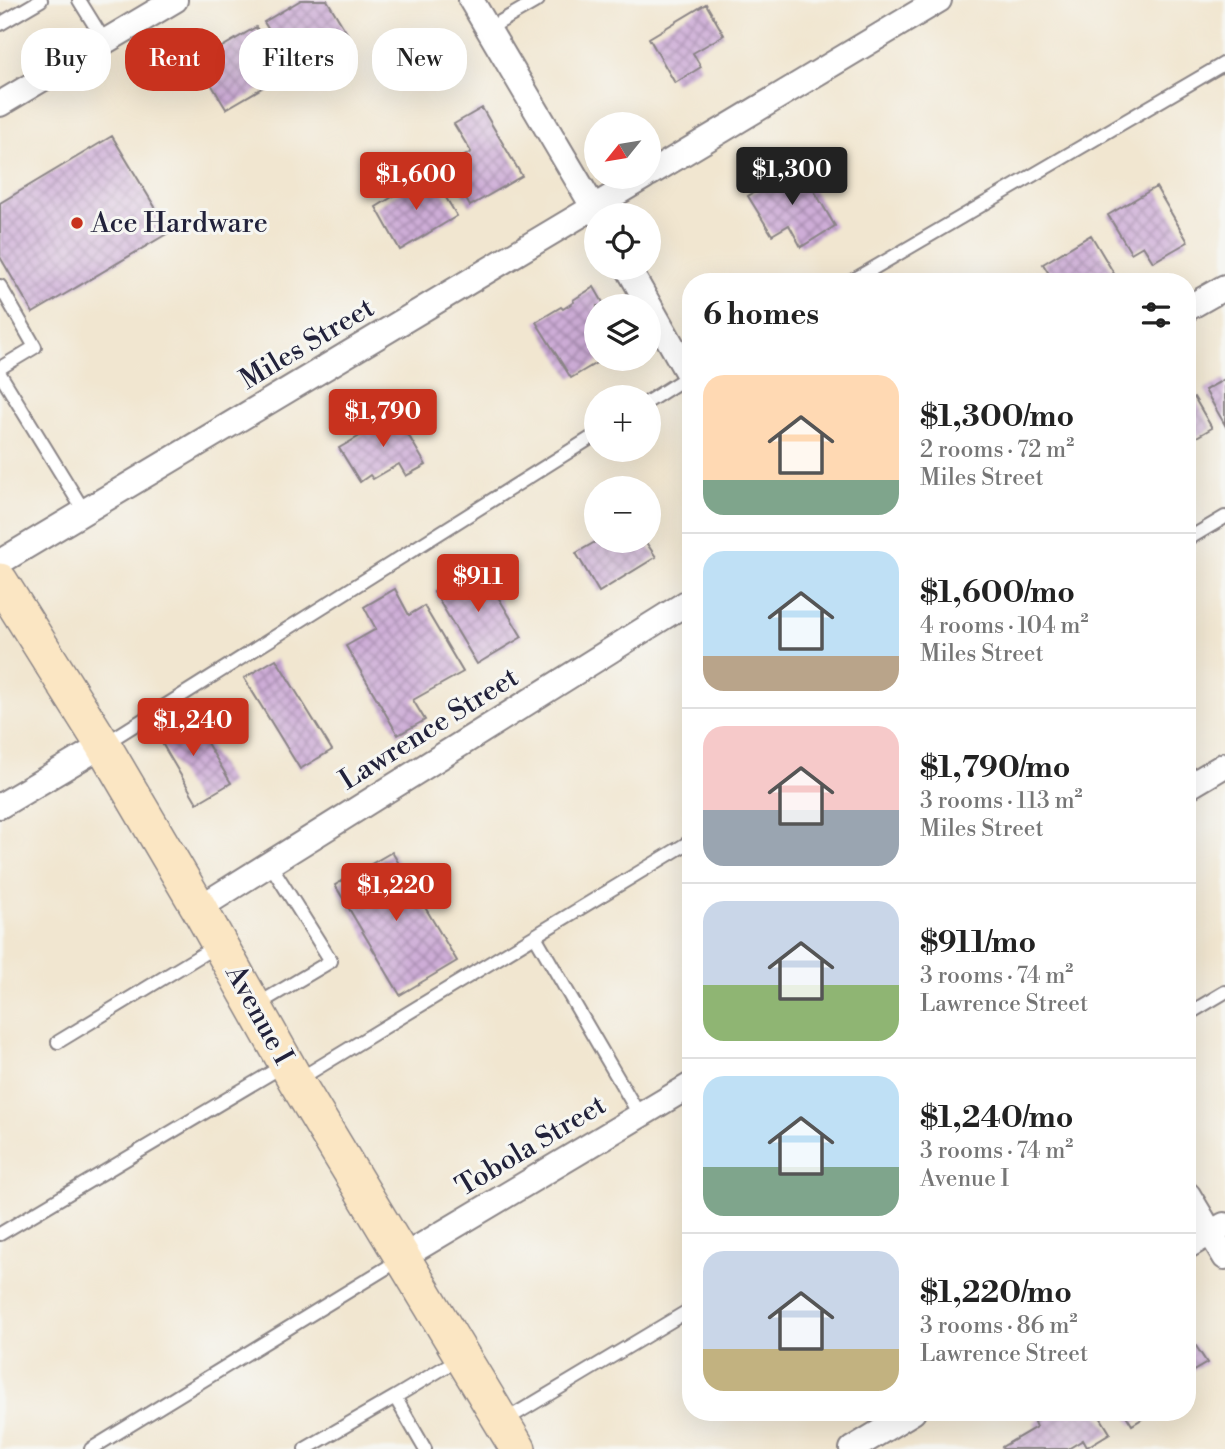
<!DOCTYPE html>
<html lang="en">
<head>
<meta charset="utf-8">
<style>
	:root { --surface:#fff; --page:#f2f2f2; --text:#222; --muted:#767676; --line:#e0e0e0; --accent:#c8321e }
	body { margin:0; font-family:"Libre Bodoni",serif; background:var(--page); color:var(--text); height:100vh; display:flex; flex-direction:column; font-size:26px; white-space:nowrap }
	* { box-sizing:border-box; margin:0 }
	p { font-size:23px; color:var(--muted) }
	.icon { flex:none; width:38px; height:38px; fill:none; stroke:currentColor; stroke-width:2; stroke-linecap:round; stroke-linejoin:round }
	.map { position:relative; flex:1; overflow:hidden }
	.drawer { position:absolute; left:682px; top:273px; width:514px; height:1148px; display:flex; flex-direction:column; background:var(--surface); border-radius:28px; box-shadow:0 7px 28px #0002 }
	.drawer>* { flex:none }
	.banner { position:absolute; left:21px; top:28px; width:556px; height:63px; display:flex; gap:14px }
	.needle { width:46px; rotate:240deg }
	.buttons { position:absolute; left:584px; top:112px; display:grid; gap:14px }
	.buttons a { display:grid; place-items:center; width:77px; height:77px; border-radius:50%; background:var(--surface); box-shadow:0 7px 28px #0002; font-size:35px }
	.price { position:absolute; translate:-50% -60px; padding:0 16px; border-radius:7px; background:var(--accent); color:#fff; font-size:23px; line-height:46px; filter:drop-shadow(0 2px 4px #0008) }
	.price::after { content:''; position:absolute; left:50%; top:42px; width:21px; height:16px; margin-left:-10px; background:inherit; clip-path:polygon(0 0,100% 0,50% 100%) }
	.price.selected { background:#222; color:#fff }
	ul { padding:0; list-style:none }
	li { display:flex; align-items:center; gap:21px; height:175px; padding:0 21px }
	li+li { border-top:2px solid var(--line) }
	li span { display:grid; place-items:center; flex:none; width:196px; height:140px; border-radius:21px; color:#555 }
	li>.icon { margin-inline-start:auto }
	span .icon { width:84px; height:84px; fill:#fffc; stroke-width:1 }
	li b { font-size:30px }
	h2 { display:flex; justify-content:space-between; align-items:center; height:84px; padding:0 21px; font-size:30px }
	.chip { padding:0 24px; border-radius:28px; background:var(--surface); box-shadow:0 7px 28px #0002; font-size:24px; line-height:63px }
	.chip.selected { background:var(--accent); color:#fff }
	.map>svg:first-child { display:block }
</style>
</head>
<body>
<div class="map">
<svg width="1225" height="1449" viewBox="0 0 1225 1449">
	<defs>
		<pattern id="building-cross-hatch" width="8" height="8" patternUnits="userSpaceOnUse" patternTransform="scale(1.75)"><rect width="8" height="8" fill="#ceadd7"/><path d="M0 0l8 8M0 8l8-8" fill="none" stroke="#a78cb0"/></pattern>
	</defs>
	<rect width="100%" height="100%" fill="#f6f6f2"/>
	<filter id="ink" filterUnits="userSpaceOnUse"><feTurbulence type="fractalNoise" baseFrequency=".0143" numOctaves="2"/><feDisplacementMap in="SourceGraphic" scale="14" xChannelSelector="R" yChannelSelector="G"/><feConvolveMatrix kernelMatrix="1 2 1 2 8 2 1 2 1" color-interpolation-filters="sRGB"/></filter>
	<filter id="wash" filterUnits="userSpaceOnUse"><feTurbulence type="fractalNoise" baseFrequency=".00686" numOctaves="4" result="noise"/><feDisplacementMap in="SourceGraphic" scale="28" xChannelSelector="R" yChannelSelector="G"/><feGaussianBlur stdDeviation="1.57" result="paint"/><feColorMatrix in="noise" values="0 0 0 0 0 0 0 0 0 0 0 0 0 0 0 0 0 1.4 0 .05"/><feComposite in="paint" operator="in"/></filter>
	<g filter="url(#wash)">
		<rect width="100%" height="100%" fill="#f1e6d0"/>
		<g id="blocks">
			<path fill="url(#building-cross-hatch)" d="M 301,0 L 327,0 L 348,35 L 292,68 L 264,22 Z
				M 706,4 L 724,35 L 693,53 L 701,67 L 675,83 L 649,38 Z
				M 256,27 L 284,75 L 226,109 L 201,67 L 220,56 L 217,50 Z
				M 482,108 L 522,176 L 470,206 L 447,166 L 471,152 L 454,124 Z
				M 112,136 L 170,232 L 33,313 L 0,257 L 0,203 Z
				M 799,165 L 835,226 L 801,247 L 789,225 L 772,235 L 748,196 Z
				M 431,173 L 457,216 L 400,250 L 376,207 Z
				M 1156,187 L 1188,242 L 1153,262 L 1143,246 L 1131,253 L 1108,215 Z
				M 1091,235 L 1119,282 L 1054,282 L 1043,264 Z
				M 594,287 L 605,306 L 597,306 L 597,359 L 603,359 L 571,378 L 536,322 L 561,307 L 563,309 L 574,302 L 573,300 Z
				M 1225,379 L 1225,425 L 1205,390 Z
				M 1194,397 L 1212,428 L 1188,442 L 1188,400 Z
				M 393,409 L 426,465 L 406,476 L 399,464 L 373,479 L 370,475 L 360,482 L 339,448 L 372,429 L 368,423 Z
				M 597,541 L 645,541 L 656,557 L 599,592 L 576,553 Z
				M 479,565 L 522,637 L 477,664 L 434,592 Z
				M 395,589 L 409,615 L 424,606 L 463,672 L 413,700 L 425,720 L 398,735 L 346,646 L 376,629 L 364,607 Z
				M 276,659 L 332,750 L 300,769 L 244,678 Z
				M 189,713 L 231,783 L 197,803 L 156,733 Z
				M 392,852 L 457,961 L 400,995 L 335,885 Z
				M 1194,1343 L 1207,1363 L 1188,1374 L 1188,1347 Z
				M 1048,1412 L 1097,1412 L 1110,1433 L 1087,1447 L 1083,1440 L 1068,1449 L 1003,1449 L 1002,1447 L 1036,1427 L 1034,1422 Z
				M 1124,1412 L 1153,1412 L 1132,1425 Z"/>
		</g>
	</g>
	<g filter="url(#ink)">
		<use href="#blocks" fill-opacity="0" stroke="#8a8486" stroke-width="2"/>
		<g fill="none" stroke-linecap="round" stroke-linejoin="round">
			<defs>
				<path id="lane" d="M 79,0 L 105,42
					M 0,24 L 41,0
					M 488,29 L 538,0
					M 850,282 L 1225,63
					M 0,286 L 35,347 L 0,368
					M 0,374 L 84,511
					M 649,401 L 690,375
					M 1188,539 L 1225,517
					M 106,743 L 597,434
					M 535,936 L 640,1116
					M 255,1006 L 331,961 L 270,864
					M 1188,1014 L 1225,992
					M 58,1042 L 216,946
					M 296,1081 L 691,841
					M 0,1234 L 286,1064
					M 504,1421 L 691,1309
					M 91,1449 L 401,1259
					M 305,1449 L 395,1397
					M 425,1449 L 395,1397 L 460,1358"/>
				<path id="street" d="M 471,0 L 598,215
					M 0,104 L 175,0
					M 649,174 L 939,0
					M 628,268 L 691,379
					M 1188,308 L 1225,287
					M 0,562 L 644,177
					M 1188,787 L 1225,765
					M 0,806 L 103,745
					M 199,908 L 691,600
					M 1188,1195 L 1225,1257
					M 1188,1246 L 1224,1225
					M 401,1258 L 691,1085
					M 852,1449 L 913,1412"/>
				<path id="secondary" d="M 0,581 L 103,745 L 199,908 L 296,1081 L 518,1449"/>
			</defs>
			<use href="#lane" stroke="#8a8486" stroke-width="16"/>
			<use href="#street" stroke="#8a8486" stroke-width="28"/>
			<use href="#secondary" stroke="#8a8486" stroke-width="38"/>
			<use href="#lane" stroke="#fff" stroke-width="12"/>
			<use href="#street" stroke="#fff" stroke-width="24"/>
			<use href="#secondary" stroke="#fbe6c3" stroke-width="35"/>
		</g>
	</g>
	<circle fill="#c8321e" stroke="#f6f6f2" stroke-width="2.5" cx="77" cy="223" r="7"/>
	<g text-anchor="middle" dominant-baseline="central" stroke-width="6" stroke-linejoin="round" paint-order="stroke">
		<g font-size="28" fill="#22223b" stroke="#f6f6f2" text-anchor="start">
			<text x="91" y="223">Ace Hardware</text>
		</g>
		<g font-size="28" fill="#22223b" stroke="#f6f6f2">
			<text transform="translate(307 344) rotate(-31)">Miles Street</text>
			<text transform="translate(429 729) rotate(-32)">Lawrence Street</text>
			<text transform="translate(259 1015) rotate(61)">Avenue I</text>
			<text transform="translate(531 1146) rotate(-31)">Tobola Street</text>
		</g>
	</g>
</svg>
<div class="buttons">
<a><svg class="needle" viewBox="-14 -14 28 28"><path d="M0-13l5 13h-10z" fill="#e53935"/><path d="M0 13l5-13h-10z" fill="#767676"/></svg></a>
<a><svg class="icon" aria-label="locate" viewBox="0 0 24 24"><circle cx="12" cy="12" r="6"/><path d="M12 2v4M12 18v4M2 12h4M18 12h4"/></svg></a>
<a><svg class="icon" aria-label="layers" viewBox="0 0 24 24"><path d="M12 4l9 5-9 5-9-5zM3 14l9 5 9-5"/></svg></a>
<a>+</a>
<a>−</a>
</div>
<b class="price selected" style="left:792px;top:207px">$1,300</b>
<b class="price" style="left:416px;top:212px">$1,600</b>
<b class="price" style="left:383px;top:449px">$1,790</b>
<b class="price" style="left:478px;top:614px">$911</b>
<b class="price" style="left:193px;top:758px">$1,240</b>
<b class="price" style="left:396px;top:923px">$1,220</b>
<div class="banner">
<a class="chip">Buy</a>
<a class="chip selected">Rent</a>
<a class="chip">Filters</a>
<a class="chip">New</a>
</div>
<section class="drawer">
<h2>6 homes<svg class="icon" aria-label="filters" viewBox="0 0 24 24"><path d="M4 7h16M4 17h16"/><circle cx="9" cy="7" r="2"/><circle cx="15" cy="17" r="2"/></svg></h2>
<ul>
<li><span style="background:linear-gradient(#ffd9b3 75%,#7fa58c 0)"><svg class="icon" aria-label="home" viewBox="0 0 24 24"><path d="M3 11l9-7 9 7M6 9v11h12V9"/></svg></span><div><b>$1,300/mo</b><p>2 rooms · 72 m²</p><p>Miles Street</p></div></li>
<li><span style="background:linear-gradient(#bfe0f5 75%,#b9a48a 0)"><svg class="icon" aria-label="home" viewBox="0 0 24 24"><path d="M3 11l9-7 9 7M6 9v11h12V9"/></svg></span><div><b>$1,600/mo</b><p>4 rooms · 104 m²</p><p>Miles Street</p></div></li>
<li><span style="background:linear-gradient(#f6c9c9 60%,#9aa5b1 0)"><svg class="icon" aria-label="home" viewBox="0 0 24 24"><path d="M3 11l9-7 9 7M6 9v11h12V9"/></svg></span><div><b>$1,790/mo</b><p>3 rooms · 113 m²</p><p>Miles Street</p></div></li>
<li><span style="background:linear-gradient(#c9d6e8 60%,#8fb573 0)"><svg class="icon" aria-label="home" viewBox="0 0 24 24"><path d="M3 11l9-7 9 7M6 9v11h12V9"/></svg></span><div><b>$911/mo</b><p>3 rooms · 74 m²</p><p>Lawrence Street</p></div></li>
<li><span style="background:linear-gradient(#bfe0f5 65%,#7fa58c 0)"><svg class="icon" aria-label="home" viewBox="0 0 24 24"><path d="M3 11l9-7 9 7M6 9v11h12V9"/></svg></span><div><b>$1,240/mo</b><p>3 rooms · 74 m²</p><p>Avenue I</p></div></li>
<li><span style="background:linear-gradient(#c9d6e8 70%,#c2b280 0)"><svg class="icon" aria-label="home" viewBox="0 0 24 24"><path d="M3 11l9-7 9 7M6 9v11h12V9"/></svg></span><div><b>$1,220/mo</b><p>3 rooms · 86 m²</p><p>Lawrence Street</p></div></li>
</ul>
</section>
</div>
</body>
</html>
